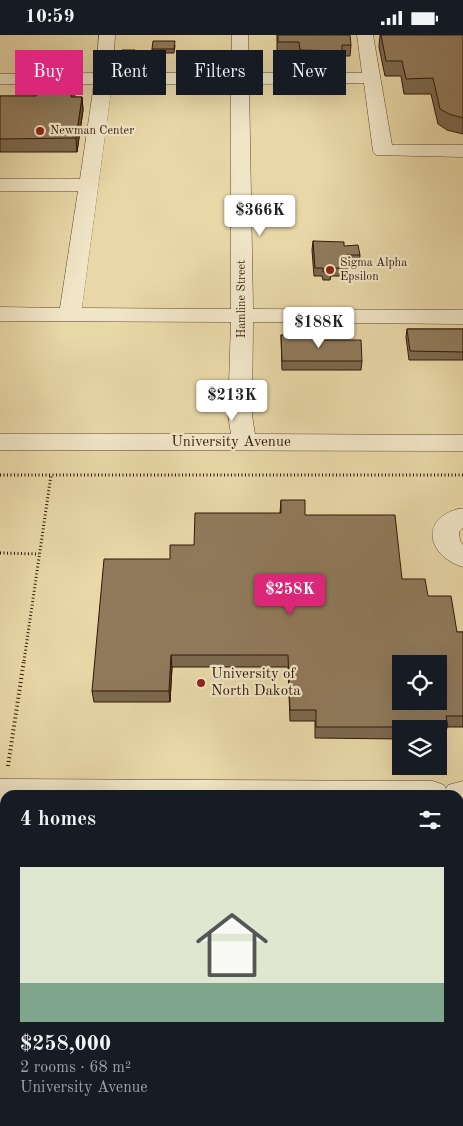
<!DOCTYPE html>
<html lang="en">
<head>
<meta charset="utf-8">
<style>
	:root { --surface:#171b24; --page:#20242c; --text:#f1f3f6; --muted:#9ea1a6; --accent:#db2777 }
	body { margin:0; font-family:"Old Standard TT",serif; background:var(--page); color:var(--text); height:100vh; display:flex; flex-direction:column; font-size:19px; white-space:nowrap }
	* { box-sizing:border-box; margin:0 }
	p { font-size:16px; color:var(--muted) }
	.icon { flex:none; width:28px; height:28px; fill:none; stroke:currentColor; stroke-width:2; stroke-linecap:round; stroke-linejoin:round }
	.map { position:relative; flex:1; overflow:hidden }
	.side { position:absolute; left:0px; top:755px; width:464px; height:336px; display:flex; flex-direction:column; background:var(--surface); border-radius:15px 15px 0 0; box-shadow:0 5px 20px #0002 }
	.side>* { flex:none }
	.banner { position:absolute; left:15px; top:15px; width:434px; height:45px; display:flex; gap:10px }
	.controls { position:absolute; left:392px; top:620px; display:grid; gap:10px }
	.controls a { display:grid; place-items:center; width:55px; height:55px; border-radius:0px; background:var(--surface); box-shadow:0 5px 20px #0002; font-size:25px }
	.price { position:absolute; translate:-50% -42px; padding:0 11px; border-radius:5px; background:#fff; color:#222; font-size:16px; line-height:32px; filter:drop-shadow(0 1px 2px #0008) }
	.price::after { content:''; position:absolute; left:50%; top:30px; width:15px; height:11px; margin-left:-8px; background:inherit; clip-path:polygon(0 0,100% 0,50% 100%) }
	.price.selected { background:var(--accent); color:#fff }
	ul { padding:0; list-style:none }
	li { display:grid; align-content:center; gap:10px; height:265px; padding:0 20px }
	li span { display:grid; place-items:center; height:155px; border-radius:0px; color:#555 }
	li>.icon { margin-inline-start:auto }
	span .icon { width:90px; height:90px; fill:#fffc; stroke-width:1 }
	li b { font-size:21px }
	h2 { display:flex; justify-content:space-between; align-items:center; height:60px; padding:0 20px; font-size:21px }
	.pill { padding:0 18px; border-radius:0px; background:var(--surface); box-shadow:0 5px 20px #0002; font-size:18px; line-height:45px }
	.pill.selected { background:var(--accent); color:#fff }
	.status { display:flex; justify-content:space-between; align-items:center; height:35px; padding:0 25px; background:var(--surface); direction:ltr }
	.status svg { height:14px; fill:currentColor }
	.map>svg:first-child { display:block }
</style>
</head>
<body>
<div class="status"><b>10:59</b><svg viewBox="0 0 49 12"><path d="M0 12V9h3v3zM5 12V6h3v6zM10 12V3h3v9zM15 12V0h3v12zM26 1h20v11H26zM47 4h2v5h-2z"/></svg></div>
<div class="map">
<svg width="463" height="1091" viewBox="0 0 463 1091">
	<rect width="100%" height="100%" fill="#e8d7a7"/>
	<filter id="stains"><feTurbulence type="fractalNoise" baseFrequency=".004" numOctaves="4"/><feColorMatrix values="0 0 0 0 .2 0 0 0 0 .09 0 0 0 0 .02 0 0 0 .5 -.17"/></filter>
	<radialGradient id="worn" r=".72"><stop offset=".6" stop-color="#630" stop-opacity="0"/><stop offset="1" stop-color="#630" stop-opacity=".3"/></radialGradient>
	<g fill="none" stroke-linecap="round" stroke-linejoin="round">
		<defs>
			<path id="minor" d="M 99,0 L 115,0 L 113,38 L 231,38 L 232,0 L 248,0 L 249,38 L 362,38 L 357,0 L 373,0 L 392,110 L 463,110 L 463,122 L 376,120 L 373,116 L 364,48 L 249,49 L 253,274 L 463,275 L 463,289 L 253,287 L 252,380 L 255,399 L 463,400 L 463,416 L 0,415 L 0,399 L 231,399 L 228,380 L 231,287 L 0,286 L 0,272 L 60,273 L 78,156 L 0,156 L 0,144 L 80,144 L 94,49 L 0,49 L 0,39 L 96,38 ZM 112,49 L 231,49 L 231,274 L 82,273 Z
				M 458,474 L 463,474 L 463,493 L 459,497 L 460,506 L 463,510 L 463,532 C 429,522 418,485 458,474 Z
				M 0,744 L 433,746 L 444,750 L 446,754 L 448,750 L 463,746 L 463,774 L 459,773 L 459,760 L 5,760 L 5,772 L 0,772 Z"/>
		</defs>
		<use href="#minor" stroke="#5f4630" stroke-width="1"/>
		<path stroke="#311608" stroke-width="3" stroke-dasharray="1 2.5" stroke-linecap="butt" d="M 0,440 L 463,440
			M 0,518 L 39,519
			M 24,626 L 51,440"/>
		<path stroke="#311608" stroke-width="4" stroke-dasharray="1 3" stroke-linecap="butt" d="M 8,731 L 24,625
			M 148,1086 L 150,1091
			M 30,1091 L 33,1086
			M 179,1091 L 186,1086"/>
		<use href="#minor" fill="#f0e5c6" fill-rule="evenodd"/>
	</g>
	<path fill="#7c694e" stroke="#311608" d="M 277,0 L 351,10 L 350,21 L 342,21 L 342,27 L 299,26 L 299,17 L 277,17 Z
		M 380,0 L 463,0 L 463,99 L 447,95 L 438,89 L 431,59 L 404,59 L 401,41 L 385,41 L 379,12 Z
		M 175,10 L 174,18 L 152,18 L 152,14 Z
		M 135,15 L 134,26 L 122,26 L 122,22 Z
		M 74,47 L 74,62 L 82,62 L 83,75 L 77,117 L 0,117 L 0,61 L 36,61 Z
		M 313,206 L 360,220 L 359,229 L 348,229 L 347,241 L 331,241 L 330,245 L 323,245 L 322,241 L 314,241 L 312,215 Z
		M 407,294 L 463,294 L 463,325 L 409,325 L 406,302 Z
		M 281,300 L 318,305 L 362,326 L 361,335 L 282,335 Z
		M 281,465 L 305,480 L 428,561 L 457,597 L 463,597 L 463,692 L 447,692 L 445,704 L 439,704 L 439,694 L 401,694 L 401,704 L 315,703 L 315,686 L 290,686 L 288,632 L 172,632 L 170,667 L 94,667 L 92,656 L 170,524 L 194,510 L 280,478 Z
		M 0,797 L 5,797 L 5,1037 L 0,1037 Z
		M 459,825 L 463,825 L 463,1089 L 349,1091 L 348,1086 L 459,1086 Z"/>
	<path fill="#655540" stroke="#311608" d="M 74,47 L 75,60 L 72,75 L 71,62 Z
		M 82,62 L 83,75 L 77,117 L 76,103 Z
		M 171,620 L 172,632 L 170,667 L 169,656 Z"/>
	<path fill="#907a5b" stroke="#311608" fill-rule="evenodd" d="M 278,0 L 350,0 L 351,10 L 342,10 L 342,16 L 300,15 L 299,7 L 278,7 Z
		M 381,0 L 463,0 L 463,83 L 449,79 L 440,74 L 433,43 L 406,44 L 402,26 L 386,26 Z
		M 153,6 L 175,6 L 174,14 L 152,14 Z
		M 122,15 L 135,15 L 134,22 L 122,22 Z
		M 39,47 L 74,47 L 71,62 L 82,62 L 76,103 L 0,104 L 0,61 L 36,61 Z
		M 313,206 L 344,207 L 344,211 L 358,210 L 360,220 L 347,220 L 348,233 L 331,233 L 331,237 L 323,237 L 323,233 L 315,233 Z
		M 407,294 L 463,294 L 463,317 L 410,316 Z
		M 281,300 L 317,300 L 318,305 L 361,305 L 362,326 L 282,326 Z
		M 281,465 L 305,465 L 305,480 L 395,480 L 402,544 L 425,544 L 428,561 L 451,561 L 457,597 L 463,597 L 463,681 L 446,681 L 448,692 L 316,692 L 316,675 L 290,675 L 288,620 L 171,620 L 169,656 L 92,656 L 104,524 L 170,524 L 170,510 L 194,510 L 195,478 L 281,478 ZM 401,629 L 439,629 L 439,666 L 401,666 Z
		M 0,797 L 5,797 L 5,1030 L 0,1030 Z
		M 459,825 L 463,825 L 463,937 L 459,903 Z
		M 459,947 L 463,947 L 463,1077 L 459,1077 Z"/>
	<g fill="#8f2418" stroke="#f0e5c6" stroke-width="2">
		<circle cx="40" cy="96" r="5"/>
		<circle cx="330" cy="235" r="5"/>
		<circle cx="201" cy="648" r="5"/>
	</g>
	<g text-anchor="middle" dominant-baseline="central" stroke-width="4.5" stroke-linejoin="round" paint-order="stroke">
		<g font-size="12" fill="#311608" stroke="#f0e5c6" text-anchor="start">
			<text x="50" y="96">Newman Center</text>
			<text x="340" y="228">Sigma Alpha<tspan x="340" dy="14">Epsilon</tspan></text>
		</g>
		<g font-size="12" fill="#311608" stroke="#f0e5c6">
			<text transform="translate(242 264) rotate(-90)">Hamline Street</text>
		</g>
		<g font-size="15" fill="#311608" stroke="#f0e5c6">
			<text x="231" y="407">University Avenue</text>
		</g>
		<g font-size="15" fill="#311608" stroke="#f0e5c6" text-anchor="start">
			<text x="211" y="639">University of<tspan x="211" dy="17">North Dakota</tspan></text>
		</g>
	</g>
	<rect width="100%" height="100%" filter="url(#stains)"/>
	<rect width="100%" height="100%" fill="url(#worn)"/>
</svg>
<div class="controls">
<a><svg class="icon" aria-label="locate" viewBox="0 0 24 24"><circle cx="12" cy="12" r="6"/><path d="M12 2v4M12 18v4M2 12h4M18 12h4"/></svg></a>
<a><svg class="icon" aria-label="layers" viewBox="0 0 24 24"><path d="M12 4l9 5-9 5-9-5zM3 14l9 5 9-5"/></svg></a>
</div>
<b class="price" style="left:260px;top:202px">$366K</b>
<b class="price" style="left:319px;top:314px">$188K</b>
<b class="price" style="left:232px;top:387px">$213K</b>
<b class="price selected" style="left:290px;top:581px">$258K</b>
<div class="banner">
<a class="pill selected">Buy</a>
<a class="pill">Rent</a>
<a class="pill">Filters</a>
<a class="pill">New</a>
</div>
<section class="side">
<h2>4 homes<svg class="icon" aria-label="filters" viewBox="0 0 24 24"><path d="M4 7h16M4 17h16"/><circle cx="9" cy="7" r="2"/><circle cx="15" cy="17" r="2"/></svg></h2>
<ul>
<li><span style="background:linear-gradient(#dfe7d0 75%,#7fa58c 0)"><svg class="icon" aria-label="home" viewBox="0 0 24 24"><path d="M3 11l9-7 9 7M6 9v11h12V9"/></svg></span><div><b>$258,000</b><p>2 rooms · 68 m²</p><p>University Avenue</p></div></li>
</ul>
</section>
</div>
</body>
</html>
